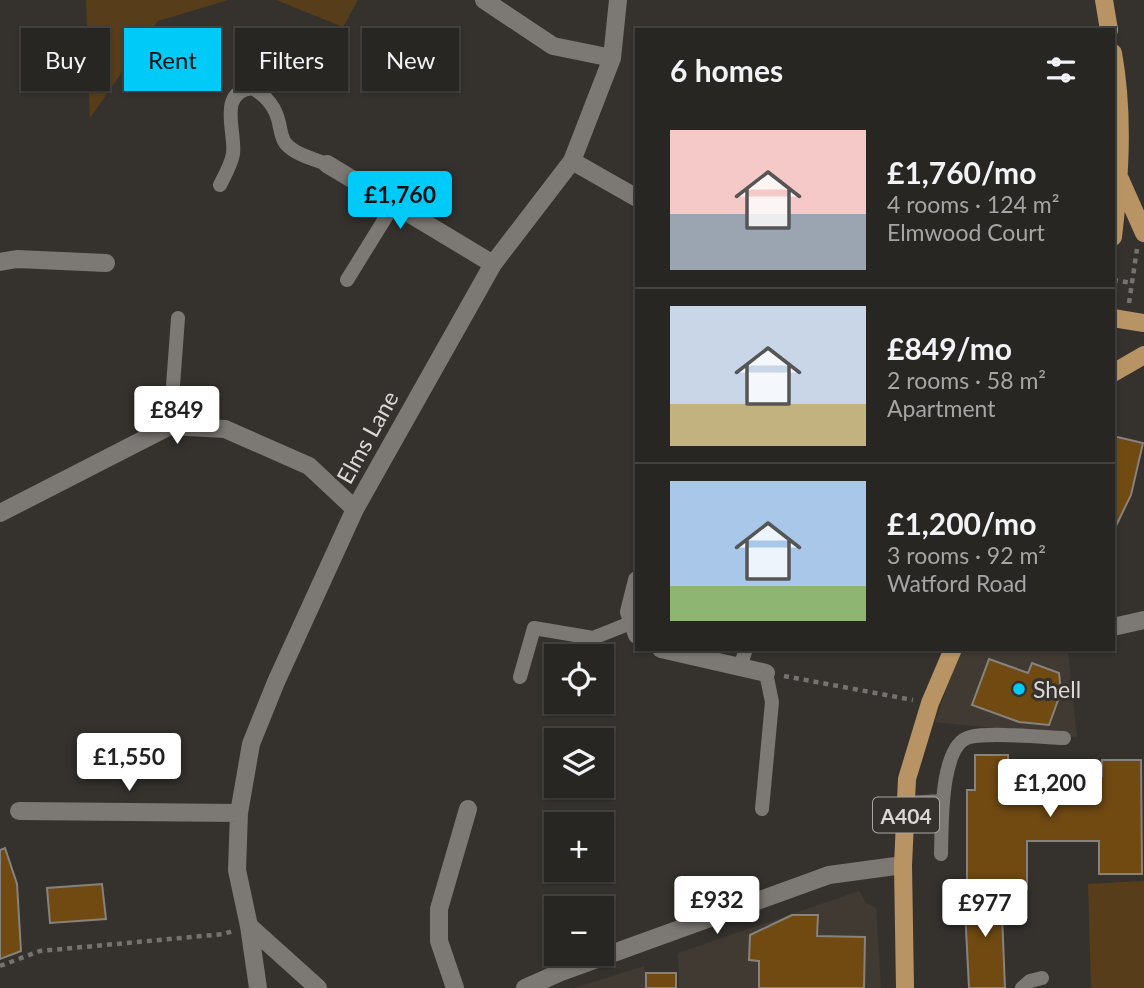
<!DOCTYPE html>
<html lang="en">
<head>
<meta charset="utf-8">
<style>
	:root { --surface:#282622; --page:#302e2a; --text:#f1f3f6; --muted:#a5a5a5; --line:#444340; --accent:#00cbf8 }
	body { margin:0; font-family:Lato,sans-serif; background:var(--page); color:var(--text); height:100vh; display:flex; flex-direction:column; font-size:26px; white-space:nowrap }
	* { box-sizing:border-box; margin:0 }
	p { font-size:23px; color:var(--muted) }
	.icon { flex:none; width:38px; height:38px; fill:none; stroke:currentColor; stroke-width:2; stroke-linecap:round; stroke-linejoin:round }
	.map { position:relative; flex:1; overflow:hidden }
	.details { position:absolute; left:635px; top:28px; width:480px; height:623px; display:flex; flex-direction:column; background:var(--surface); border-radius:0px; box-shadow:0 2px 5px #0004,0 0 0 2px var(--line) }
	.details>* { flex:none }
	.banner { position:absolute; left:21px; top:28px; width:509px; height:63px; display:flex; gap:14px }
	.tools { position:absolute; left:544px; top:644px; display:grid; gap:14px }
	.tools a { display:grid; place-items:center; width:70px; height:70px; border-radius:0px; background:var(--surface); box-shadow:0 2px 5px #0004,0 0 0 2px var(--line); font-size:35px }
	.price { position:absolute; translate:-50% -60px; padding:0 16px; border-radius:7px; background:#fff; color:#222; font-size:23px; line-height:46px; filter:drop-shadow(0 2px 4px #0008) }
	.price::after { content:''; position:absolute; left:50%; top:42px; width:21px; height:16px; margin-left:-10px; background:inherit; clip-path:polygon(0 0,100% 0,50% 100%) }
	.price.selected { background:var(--accent); color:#111 }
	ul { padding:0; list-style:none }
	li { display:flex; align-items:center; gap:21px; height:175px; padding:0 35px }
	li+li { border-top:2px solid var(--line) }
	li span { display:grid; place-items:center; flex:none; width:196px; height:140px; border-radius:0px; color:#555 }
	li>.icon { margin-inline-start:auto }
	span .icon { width:84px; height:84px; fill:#fffc; stroke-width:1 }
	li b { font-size:30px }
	h2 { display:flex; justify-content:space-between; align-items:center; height:84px; padding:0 35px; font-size:30px }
	.chip { padding:0 24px; border-radius:0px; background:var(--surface); box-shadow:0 2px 5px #0004,0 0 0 2px var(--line); font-size:24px; line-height:63px }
	.chip.selected { background:var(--accent); color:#111 }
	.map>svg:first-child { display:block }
</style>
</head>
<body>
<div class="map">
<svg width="1144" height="988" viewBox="0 0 1144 988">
	<rect width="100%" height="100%" fill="#35322e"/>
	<path fill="#413a32" d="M 960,649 L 1068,652 L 1077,737 L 935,722 Z
		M 859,891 L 866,903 L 876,908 L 881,988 L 679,988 L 678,953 Z
		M 644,966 L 647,988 L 574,988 Z"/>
	<path fill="#573d19" d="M 86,0 L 228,0 L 158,21 L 90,118 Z
		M 276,0 L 358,0 L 343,27 Z
		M 1144,881 L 1144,988 L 1091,988 L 1088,884 Z"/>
	<path fill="#714a12" stroke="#86827e" stroke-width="2" d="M 1113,436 L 1143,443 L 1131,495 L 1113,532 Z
		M 989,659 L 1028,673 L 1032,663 L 1059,673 L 1061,692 L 1049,725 L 1019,722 L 972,705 Z
		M 975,755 L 1008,755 L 1008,776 L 1102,776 L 1102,760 L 1141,760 L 1142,874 L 1099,874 L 1099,841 L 1027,841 L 1027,889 L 967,890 L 967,790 L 975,790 Z
		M 5,848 L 17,884 L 21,951 L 0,959 L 0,850 Z
		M 102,884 L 106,919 L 50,923 L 47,888 Z
		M 964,890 L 1001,890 L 1005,988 L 969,988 Z
		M 792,915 L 818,915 L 817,936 L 865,937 L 864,988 L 759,988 L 759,961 L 749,960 L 750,935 Z
		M 646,973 L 676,973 L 676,988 L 646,988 Z"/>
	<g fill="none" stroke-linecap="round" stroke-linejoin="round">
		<path stroke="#75726f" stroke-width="4.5" stroke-dasharray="5 5" stroke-linecap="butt" d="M 1113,280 L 1133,283
			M 1129,303 L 1137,249
			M 784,676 L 913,700
			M 0,966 L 40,951 L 224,934 L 233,931"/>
		<path stroke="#7c7874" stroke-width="14" d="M 220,185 C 225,175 231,165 233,154 C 236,132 217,92 252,88 C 266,95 276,108 279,123 C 281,131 281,138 286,144 C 296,155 314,159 327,164
			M 347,280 L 394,204
			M 170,426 L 178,318
			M 740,667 L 746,649
			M 520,677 L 534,628 L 593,638 L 633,622
			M 906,803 L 942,801
			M 762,809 L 772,702 L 766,673
			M 941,854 C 942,829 939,744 970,737 C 990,732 1041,737 1064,738
			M 1022,988 L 1030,981 L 1042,978"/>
		<path stroke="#7c7874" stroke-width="18" d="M 484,0 L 553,46 L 612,58
			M 572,161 L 637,198
			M 327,164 L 493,264
			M 0,262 L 17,259 L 106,263
			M 0,513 L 170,426 L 225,429 L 309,466 L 355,509
			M 637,580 L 629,612 L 637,635
			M 1113,627 L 1144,620
			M 661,649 L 766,673
			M 19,811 L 239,813
			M 249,926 L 318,988
			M 258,988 L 249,926 L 237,870 L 239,813 L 251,744 L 276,682 L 355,509 L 493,264 L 572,161 L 612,58 L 618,0
			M 455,988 L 439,941 L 439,909 L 468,809"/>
		<path stroke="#7c7874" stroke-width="18" d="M 525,988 L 561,972 L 829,875 L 903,865"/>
		<path stroke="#b89465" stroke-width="18" d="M 1104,0 L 1109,30
			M 1113,53 C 1124,113 1120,176 1113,237
			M 1120,179 L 1144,233
			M 1113,318 L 1144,323
			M 1113,373 L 1144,355
			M 905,988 L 903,865 L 907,779 L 930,703 L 953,649"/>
	</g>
	<circle fill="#00cbf8" stroke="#35322e" stroke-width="2.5" cx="1019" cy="689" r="7"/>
	<g text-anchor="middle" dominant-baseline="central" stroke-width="6" stroke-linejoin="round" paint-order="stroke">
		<rect fill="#35322e" stroke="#a8a6a4" stroke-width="2" x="873" y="797.5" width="66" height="35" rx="5"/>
		<g font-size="21" font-weight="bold" fill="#dad8d6">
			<text x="906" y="815">A404</text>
		</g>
		<g font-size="23" fill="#dad8d6" stroke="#35322e">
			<text transform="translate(367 437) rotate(-61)">Elms Lane</text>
		</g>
		<g font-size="23" fill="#dad8d6" stroke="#35322e" text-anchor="start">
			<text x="1033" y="689">Shell</text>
		</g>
	</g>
</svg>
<div class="tools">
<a><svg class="icon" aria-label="locate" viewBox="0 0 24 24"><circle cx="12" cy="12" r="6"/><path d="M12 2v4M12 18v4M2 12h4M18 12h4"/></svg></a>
<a><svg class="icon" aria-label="layers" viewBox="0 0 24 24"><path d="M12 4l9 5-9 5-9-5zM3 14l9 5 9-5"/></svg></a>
<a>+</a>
<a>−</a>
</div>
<b class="price selected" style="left:400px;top:231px">£1,760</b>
<b class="price" style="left:177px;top:446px">£849</b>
<b class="price" style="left:129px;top:793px">£1,550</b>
<b class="price" style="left:1050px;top:819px">£1,200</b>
<b class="price" style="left:717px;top:936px">£932</b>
<b class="price" style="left:985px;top:939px">£977</b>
<div class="banner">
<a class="chip">Buy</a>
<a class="chip selected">Rent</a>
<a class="chip">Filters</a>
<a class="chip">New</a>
</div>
<section class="details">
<h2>6 homes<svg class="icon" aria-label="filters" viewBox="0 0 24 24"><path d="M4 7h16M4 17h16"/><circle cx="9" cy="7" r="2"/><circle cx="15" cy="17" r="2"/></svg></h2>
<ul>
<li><span style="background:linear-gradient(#f6c9c9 60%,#9aa5b1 0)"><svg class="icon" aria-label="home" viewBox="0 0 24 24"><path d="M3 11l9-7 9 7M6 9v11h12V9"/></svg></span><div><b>£1,760/mo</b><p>4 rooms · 124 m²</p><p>Elmwood Court</p></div></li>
<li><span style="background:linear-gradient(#c9d6e8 70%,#c2b280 0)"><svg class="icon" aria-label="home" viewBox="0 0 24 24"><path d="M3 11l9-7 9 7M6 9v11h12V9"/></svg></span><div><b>£849/mo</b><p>2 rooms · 58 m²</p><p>Apartment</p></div></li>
<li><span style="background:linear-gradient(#a9c7e8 75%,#8fb573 0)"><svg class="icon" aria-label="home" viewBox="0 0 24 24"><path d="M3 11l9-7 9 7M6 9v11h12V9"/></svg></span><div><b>£1,200/mo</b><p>3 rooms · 92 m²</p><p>Watford Road</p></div></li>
</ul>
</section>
</div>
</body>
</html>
